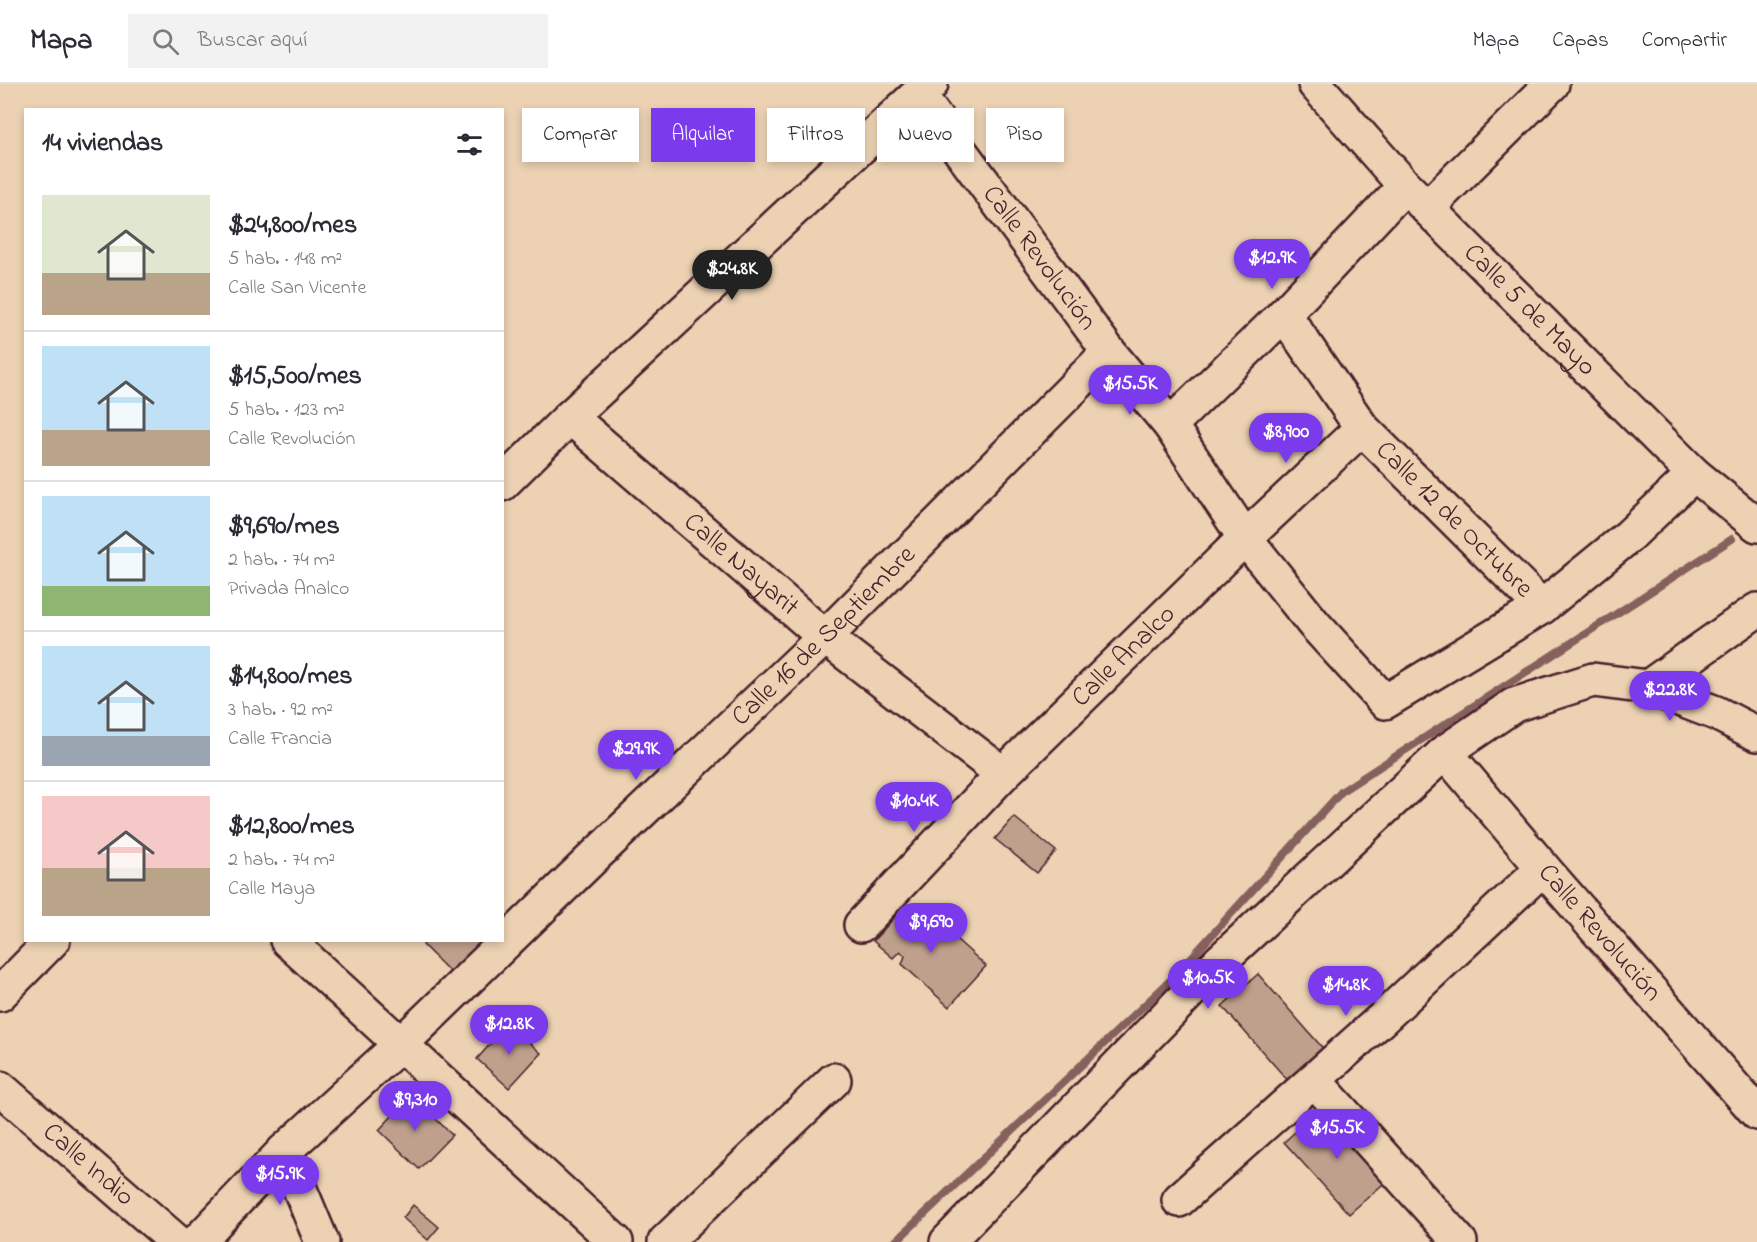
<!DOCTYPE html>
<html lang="es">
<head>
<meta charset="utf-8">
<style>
	:root { --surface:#fff; --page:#f2f2f3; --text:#2b2b33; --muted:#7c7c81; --line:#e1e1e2; --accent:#7c3aed }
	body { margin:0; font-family:"Indie Flower",sans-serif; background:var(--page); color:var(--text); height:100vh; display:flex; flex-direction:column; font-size:22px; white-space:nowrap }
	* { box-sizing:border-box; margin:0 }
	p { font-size:20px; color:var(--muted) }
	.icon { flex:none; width:33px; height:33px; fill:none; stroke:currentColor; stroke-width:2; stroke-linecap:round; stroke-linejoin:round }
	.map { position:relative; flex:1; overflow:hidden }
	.panel { position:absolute; left:24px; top:24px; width:480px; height:834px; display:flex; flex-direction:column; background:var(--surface); border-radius:0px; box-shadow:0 3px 9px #0003 }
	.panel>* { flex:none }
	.top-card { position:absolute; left:522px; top:24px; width:570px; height:54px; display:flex; gap:12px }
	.price { position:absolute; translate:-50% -51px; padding:0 14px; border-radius:21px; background:var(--accent); color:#fff; font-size:20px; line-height:39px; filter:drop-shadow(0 2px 3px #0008) }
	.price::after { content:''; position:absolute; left:50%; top:36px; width:18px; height:14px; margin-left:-9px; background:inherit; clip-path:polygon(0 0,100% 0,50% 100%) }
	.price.current { background:#222; color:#fff }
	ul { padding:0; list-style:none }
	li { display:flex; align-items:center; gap:18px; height:150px; padding:0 18px }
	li+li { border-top:2px solid var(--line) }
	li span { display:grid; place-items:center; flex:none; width:168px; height:120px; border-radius:0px; color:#555 }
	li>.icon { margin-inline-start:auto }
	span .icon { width:72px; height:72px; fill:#fffc; stroke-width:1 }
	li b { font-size:26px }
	h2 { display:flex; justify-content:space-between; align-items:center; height:72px; padding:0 18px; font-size:26px }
	.tag { padding:0 21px; border-radius:0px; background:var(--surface); box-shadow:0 3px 9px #0003; font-size:21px; line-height:54px }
	.tag.current { background:var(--accent); color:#fff }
	header { display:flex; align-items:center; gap:36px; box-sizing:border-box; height:84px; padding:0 30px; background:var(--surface); border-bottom:2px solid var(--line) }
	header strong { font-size:28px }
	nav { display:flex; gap:33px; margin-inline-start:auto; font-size:21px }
	.search { width:420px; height:54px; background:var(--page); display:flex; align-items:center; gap:15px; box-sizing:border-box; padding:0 21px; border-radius:0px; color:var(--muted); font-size:22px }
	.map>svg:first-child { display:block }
</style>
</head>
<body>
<header>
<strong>Mapa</strong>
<div class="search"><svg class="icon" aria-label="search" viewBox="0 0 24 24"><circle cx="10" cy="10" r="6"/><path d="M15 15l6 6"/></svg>Buscar aquí</div>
<nav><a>Mapa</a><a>Capas</a><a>Compartir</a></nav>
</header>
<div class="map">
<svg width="1757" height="1158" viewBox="0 0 1757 1158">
	<rect width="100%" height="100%" fill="#ecd2b3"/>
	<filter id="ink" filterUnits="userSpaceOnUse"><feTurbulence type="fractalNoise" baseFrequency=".0167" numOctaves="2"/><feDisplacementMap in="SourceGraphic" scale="12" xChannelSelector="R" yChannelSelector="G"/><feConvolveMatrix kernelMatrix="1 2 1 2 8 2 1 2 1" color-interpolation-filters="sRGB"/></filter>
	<g filter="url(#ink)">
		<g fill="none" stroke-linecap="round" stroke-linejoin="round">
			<path stroke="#86615d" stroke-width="8" d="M 895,1158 L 1173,894 L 1342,707 L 1732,455"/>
		</g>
		<path fill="#bfa08d" stroke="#4a1f2b" stroke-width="1.5" d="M 1014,733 L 1056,767 L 1037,789 L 995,755 Z
			M 905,822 L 917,833 L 923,825 L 986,882 L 949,923 L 902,880 L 905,872 L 900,867 L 893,874 L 873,857 Z
			M 428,856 L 480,856 L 486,862 L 455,893 L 423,861 Z
			M 1258,890 L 1327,969 L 1291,1000 L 1222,922 Z
			M 508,940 L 541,969 L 509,1004 L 477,975 Z
			M 412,1011 L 452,1051 L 419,1085 L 379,1046 Z
			M 1325,1021 L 1390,1094 L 1349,1130 L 1284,1058 Z
			M 413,1121 L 439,1143 L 428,1156 L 403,1134 Z"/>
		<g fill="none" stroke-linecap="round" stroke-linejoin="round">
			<defs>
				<g id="minor">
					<path id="s1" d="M 1315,0 L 1405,102 L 1694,390 L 1757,441"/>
					<path id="s2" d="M 918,10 L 1109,268 L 1170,341 L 1245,454 L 1314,540 L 1385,618 L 1542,523 L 1629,452 L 1694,390"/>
					<path d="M 1427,124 L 1552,0"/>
					<path id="s3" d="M 1284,230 L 1362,344 L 1542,523"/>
					<path id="s4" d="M 570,333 L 825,553 L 1003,690"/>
					<path d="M 1170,341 L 1284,230 L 1405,102"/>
					<path d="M 502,400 L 570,333 L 918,10 L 931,0"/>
					<path d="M 1648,603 L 1757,526"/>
					<path id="s5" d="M 1445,668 L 1543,784 L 1757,1029"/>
					<path id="s6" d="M 861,841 L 1003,690 L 1245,454 L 1362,344"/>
					<path d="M 287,856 L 616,1158"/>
					<path d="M 0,910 L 53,856"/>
					<path d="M 1314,996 L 1460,1158"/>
					<path id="s7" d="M 0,1004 L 177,1158"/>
					<path d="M 284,1067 L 322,1158"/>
					<path d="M 1179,1116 L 1383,934 L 1543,784"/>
					<path id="s8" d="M 197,1158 L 284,1067 L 401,960 L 598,769 L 825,553 L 1109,268"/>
					<path d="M 665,1158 L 834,996"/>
					<path d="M 947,1158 L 1220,877 L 1445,668 L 1514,621 L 1593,596 L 1648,603 L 1716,629 L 1757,650"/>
				</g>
			</defs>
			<use href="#minor" stroke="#4a1f2b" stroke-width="38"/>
			<use href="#minor" stroke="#ecd2b3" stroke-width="33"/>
		</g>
	</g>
	<g text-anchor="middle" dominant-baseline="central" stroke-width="4.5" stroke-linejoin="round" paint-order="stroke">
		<g font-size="27" fill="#4a1f2b" stroke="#ecd2b3">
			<text stroke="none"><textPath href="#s2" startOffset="204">Calle Revolución</textPath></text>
			<text stroke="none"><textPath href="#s1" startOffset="312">Calle 5 de Mayo</textPath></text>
			<text stroke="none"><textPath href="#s3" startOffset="268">Calle 12 de Octubre</textPath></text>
			<text stroke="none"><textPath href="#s4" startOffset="226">Calle Nayarit</textPath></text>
			<text stroke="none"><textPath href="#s8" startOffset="872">Calle 16 de Septiembre</textPath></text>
			<text stroke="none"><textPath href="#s6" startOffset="376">Calle Analco</textPath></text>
			<text stroke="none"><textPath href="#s5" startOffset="238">Calle Revolución</textPath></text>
			<text stroke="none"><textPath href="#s7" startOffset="117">Calle Indio</textPath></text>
		</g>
	</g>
</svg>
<b class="price" style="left:1272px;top:206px">$12.9K</b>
<b class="price current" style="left:732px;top:217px">$24.8K</b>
<b class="price" style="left:1130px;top:332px">$15.5K</b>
<b class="price" style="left:1286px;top:380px">$8,900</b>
<b class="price" style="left:1670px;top:638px">$22.8K</b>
<b class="price" style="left:636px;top:697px">$29.9K</b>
<b class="price" style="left:914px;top:749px">$10.4K</b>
<b class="price" style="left:931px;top:870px">$9,690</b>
<b class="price" style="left:1208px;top:926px">$10.5K</b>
<b class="price" style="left:1346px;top:933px">$14.8K</b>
<b class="price" style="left:509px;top:972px">$12.8K</b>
<b class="price" style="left:415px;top:1048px">$9,310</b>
<b class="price" style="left:1337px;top:1076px">$15.5K</b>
<b class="price" style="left:280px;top:1122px">$15.9K</b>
<div class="top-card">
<a class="tag">Comprar</a>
<a class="tag current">Alquilar</a>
<a class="tag">Filtros</a>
<a class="tag">Nuevo</a>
<a class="tag">Piso</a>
</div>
<section class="panel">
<h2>14 viviendas<svg class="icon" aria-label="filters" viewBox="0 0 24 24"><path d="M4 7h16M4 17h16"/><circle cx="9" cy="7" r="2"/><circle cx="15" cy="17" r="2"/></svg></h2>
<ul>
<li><span style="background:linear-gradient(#dfe7d0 65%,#b9a48a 0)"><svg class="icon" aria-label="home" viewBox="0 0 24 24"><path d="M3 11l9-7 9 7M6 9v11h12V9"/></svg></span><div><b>$24,800/mes</b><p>5 hab. · 148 m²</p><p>Calle San Vicente</p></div></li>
<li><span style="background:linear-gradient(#bfe0f5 70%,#b9a48a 0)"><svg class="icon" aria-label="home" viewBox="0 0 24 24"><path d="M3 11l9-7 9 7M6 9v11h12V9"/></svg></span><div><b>$15,500/mes</b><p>5 hab. · 123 m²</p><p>Calle Revolución</p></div></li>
<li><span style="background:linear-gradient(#bfe0f5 75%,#8fb573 0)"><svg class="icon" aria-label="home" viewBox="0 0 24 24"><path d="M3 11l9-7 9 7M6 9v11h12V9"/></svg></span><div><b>$9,690/mes</b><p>2 hab. · 74 m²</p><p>Privada Analco</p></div></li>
<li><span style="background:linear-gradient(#bfe0f5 75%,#9aa5b1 0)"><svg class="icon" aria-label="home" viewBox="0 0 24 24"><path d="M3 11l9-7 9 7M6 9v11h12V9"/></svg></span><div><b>$14,800/mes</b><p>3 hab. · 92 m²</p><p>Calle Francia</p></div></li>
<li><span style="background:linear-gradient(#f6c9c9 60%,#b9a48a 0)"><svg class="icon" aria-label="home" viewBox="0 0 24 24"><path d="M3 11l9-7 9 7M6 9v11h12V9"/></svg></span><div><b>$12,800/mes</b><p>2 hab. · 74 m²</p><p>Calle Maya</p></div></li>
</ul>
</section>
</div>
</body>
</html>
